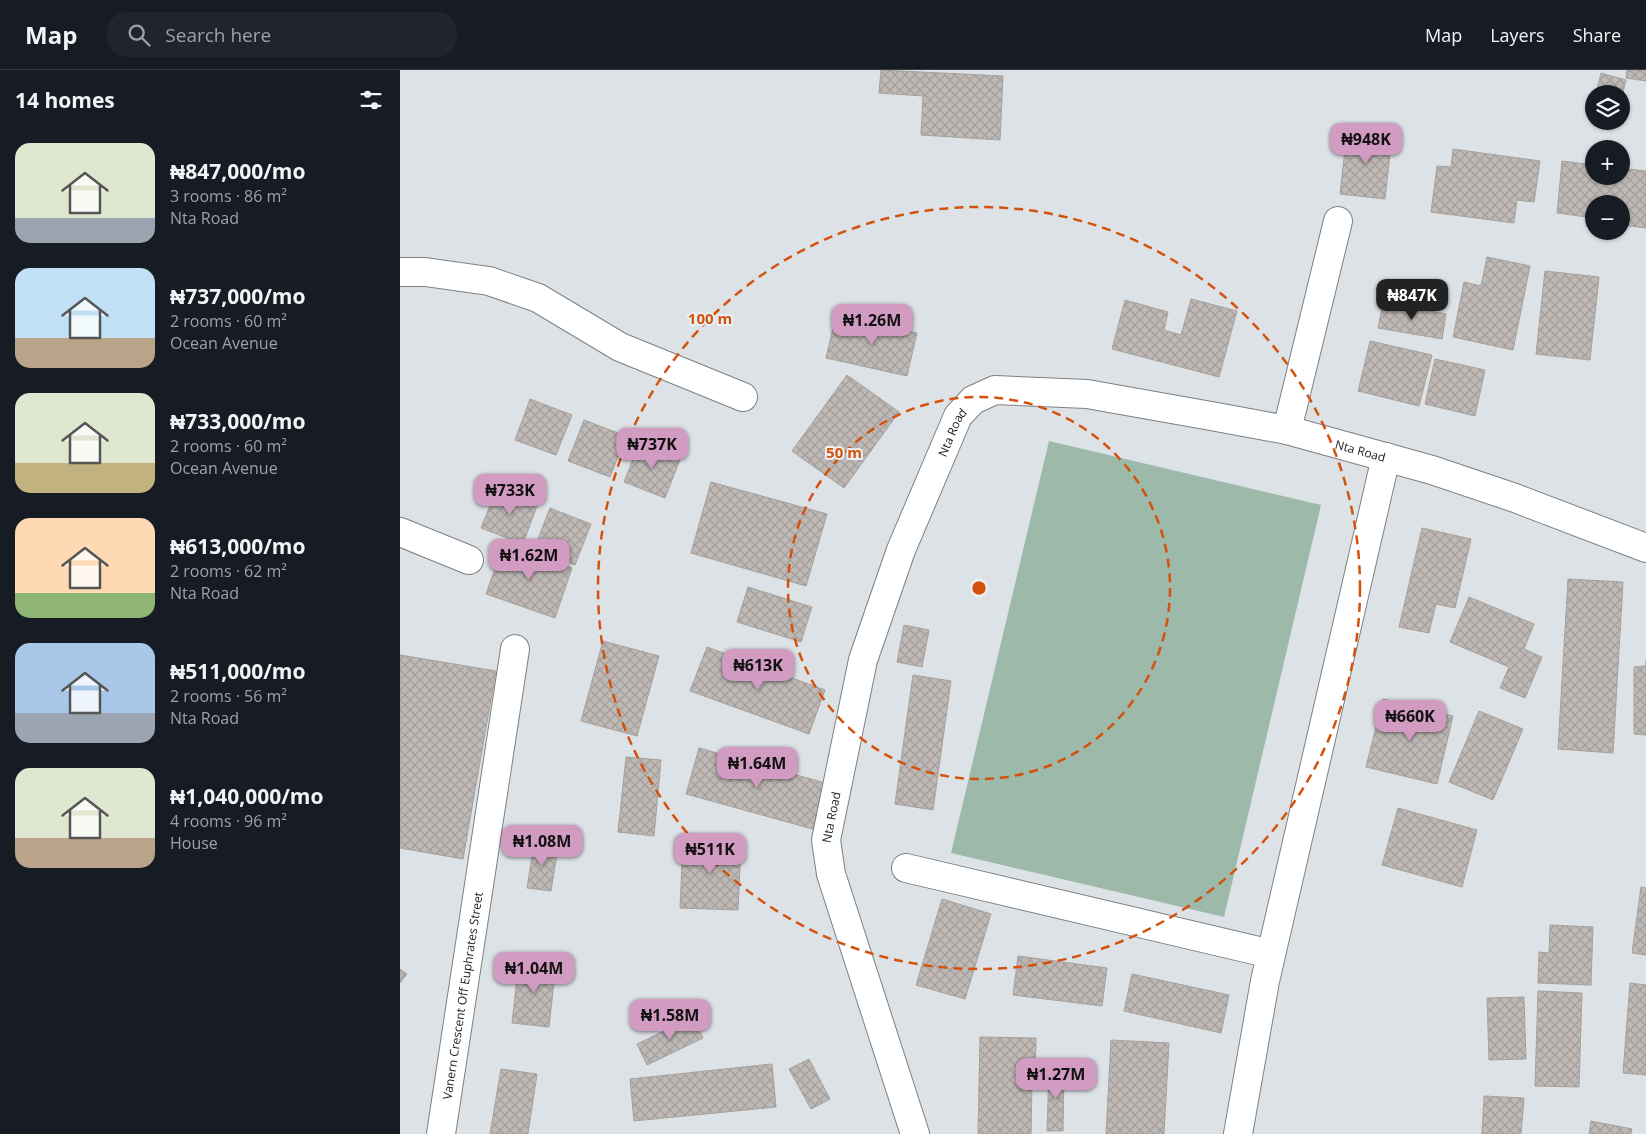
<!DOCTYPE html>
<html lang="en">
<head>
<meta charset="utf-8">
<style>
	:root { --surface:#171b24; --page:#20242c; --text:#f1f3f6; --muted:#9ea1a6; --line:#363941; --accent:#d29bc2 }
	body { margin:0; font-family:"Open Sans",sans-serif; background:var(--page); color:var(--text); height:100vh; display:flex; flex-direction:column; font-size:19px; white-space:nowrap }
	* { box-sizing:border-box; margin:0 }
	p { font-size:16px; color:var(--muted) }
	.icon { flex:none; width:28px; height:28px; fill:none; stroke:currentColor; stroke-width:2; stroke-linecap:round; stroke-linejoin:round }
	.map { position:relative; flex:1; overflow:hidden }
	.side { display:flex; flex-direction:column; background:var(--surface); width:400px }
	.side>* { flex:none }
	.fabs { position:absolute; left:1185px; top:15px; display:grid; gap:10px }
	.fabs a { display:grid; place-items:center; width:45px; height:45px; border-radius:50%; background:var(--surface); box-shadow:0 1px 4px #0004; font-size:25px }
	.price { position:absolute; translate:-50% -42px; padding:0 11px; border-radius:10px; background:var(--accent); color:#111; font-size:16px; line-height:32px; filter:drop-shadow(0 1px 2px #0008) }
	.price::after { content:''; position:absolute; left:50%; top:30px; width:15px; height:11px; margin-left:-8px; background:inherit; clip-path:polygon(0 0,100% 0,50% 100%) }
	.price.active { background:#222; color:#fff }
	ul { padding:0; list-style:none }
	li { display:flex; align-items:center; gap:15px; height:125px; padding:0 15px }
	li span { display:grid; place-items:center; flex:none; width:140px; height:100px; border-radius:15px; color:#555 }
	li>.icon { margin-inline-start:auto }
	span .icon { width:60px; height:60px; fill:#fffc; stroke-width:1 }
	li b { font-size:21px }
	h2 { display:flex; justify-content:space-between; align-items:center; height:60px; padding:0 15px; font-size:21px }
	header { display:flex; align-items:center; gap:30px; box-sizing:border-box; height:70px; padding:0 25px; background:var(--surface); border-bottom:1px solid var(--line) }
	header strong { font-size:24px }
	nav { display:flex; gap:28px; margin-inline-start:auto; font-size:18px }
	.search { width:350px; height:45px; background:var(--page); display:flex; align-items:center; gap:12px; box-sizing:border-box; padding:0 18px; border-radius:20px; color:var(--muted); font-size:19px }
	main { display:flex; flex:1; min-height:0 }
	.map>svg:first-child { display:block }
</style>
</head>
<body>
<header>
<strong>Map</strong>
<div class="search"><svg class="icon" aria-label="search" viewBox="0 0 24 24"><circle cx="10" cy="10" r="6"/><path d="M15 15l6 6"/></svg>Search here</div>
<nav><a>Map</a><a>Layers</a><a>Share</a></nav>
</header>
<main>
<section class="side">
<h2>14 homes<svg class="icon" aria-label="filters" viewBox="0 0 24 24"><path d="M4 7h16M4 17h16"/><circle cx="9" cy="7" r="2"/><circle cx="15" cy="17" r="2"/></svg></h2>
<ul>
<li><span style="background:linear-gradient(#dfe7d0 75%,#9aa5b1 0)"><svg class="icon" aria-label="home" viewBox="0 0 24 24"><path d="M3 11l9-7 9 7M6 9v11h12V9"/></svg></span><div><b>₦847,000/mo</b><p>3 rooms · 86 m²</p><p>Nta Road</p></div></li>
<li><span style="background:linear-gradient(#bfe0f5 70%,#b9a48a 0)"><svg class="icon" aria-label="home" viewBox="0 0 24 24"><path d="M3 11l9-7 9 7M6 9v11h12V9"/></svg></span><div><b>₦737,000/mo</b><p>2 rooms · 60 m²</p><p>Ocean Avenue</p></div></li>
<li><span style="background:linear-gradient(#dfe7d0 70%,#c2b280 0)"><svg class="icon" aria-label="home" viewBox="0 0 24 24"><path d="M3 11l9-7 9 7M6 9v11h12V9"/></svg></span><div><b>₦733,000/mo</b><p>2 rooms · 60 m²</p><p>Ocean Avenue</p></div></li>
<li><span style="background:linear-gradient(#ffd9b3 75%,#8fb573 0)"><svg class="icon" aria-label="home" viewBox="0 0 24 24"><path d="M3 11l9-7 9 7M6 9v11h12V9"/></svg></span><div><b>₦613,000/mo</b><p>2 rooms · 62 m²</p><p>Nta Road</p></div></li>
<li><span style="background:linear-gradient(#a9c7e8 70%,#9aa5b1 0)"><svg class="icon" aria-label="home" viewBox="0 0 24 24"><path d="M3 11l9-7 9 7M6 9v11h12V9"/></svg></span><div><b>₦511,000/mo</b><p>2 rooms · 56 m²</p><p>Nta Road</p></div></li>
<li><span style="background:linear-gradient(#dfe7d0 70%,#b9a48a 0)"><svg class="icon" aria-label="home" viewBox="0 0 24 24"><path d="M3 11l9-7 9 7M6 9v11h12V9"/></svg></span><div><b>₦1,040,000/mo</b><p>4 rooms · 96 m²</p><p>House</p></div></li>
</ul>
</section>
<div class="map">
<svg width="1246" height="1064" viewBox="0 0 1246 1064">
	<defs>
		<pattern id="building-cross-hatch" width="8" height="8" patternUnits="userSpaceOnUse" patternTransform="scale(1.25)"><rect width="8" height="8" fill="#beb9b5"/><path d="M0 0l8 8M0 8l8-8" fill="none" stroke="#a39e9b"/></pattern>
	</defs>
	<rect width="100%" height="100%" fill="#dde2e7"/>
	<path fill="#9db9aa" d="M 649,371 L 921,435 L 824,847 L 551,783 Z"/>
	<path fill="url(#building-cross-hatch)" stroke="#a5a19c" d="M 481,0 L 603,6 L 600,70 L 521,65 L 523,26 L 479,23 Z
		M 1227,0 L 1246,0 L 1246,11 L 1226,8 Z
		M 1201,3 L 1226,10 L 1221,30 L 1221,24 L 1196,24 Z
		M 947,61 L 992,66 L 985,129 L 940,124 Z
		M 1053,79 L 1140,91 L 1134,132 L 1117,130 L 1114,153 L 1031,142 L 1037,96 L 1051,97 Z
		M 1162,91 L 1194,95 L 1194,106 L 1221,106 L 1221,98 L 1246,101 L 1246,158 L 1221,155 L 1221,134 L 1194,134 L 1194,148 L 1157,143 Z
		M 1087,187 L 1130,196 L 1113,280 L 1053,267 L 1064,212 L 1081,216 Z
		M 1145,201 L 1199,207 L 1190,290 L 1136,284 Z
		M 791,229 L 837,241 L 819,307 L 712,279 L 725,230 L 768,242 L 764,260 L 781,265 Z
		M 983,233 L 1046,244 L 1042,269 L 978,258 Z
		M 436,245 L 517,263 L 507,306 L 426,288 Z
		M 970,271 L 1032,285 L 1019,336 L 958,321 Z
		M 1035,289 L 1085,300 L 1075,346 L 1025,334 Z
		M 447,305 L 499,342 L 444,418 L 392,381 Z
		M 130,329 L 172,345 L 156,385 L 115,370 Z
		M 184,350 L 226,366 L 210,407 L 168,391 Z
		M 240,371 L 281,387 L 265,428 L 224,412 Z
		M 311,412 L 427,444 L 406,516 L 291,483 Z
		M 97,418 L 138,433 L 123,474 L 81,458 Z
		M 150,438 L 191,454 L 175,495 L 134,479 Z
		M 1022,458 L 1071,469 L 1055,538 L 1036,534 L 1029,563 L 999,557 Z
		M 104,473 L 172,498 L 155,548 L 86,524 Z
		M 1168,509 L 1223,512 L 1213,683 L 1158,679 Z
		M 348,517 L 412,537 L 401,572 L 337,552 Z
		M 1069,527 L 1134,554 L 1124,579 L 1142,587 L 1125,628 L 1100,618 L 1109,597 L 1050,572 Z
		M 504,555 L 529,560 L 522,597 L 497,592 Z
		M 203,571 L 259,586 L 237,666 L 181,651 Z
		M 307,577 L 425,620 L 409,664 L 290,621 Z
		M 0,585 L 96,601 L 63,789 L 0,778 Z
		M 1246,591 L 1246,665 L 1234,664 L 1234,597 L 1246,596 Z
		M 513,605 L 551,611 L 533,740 L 495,734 Z
		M 983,629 L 1053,646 L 1037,714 L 966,697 Z
		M 1079,641 L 1123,659 L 1093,730 L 1049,712 Z
		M 299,678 L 429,714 L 416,760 L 286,724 Z
		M 226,687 L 261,690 L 254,766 L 218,762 Z
		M 998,738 L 1077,760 L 1062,817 L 982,795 Z
		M 283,771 L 341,773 L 338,840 L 280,838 Z
		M 134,773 L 158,777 L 151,821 L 127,818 Z
		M 1241,817 L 1246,818 L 1246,885 L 1232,883 Z
		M 542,829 L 591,844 L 565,929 L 516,915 Z
		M 1150,855 L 1193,857 L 1191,915 L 1138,913 L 1139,882 L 1149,883 Z
		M 618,886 L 707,898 L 702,936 L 613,925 Z
		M 119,890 L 156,894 L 149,957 L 112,953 Z
		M 0,899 L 7,904 L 0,913 Z
		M 732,904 L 829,925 L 821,963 L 724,941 Z
		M 1230,913 L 1246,915 L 1246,1005 L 1223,1003 Z
		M 1138,921 L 1182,923 L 1179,1017 L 1135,1016 Z
		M 1124,927 L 1126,989 L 1089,990 L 1087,928 Z
		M 293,947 L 303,968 L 247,995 L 237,974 Z
		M 580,967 L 636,968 L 635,1015 L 632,1015 L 631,1064 L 578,1064 Z
		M 711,970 L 769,973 L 764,1064 L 706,1064 Z
		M 409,989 L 430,1029 L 411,1039 L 389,999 Z
		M 372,994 L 376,1037 L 234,1051 L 230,1009 Z
		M 101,999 L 137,1004 L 128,1064 L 90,1064 Z
		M 649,999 L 664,999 L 663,1061 L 647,1061 Z
		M 1084,1026 L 1124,1028 L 1121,1064 L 1082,1064 Z
		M 1191,1051 L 1232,1059 L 1231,1064 L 1189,1064 Z"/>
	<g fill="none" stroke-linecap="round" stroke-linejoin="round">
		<defs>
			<g id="minor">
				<path d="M 0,202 L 25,202 L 89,211 L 138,228 L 220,277 L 343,327"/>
				<path d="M 887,360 L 938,151"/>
				<path d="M 0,462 L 69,490"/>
				<path d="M 506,798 L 871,884"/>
				<path id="s1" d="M 41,1064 L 115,579"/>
				<path id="s2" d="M 515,1064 L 431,804 L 426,770 L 463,590 L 501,480 L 558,346 L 573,330 L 595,320 L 687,324 L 811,346 L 887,360 L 1032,400 L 1115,428 L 1246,478"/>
				<path d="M 838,1064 L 865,911 L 986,387"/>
			</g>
		</defs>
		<use href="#minor" stroke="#7c8084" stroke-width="30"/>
		<use href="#minor" stroke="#fff" stroke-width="28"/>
	</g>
	<g fill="none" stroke="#d3530e" stroke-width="2.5" stroke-dasharray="9 6">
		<circle cx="579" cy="518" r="191"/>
		<circle cx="579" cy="518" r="381"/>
	</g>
	<g text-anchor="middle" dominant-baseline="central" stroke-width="4" stroke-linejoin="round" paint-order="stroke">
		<g font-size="12" fill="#191a1c" stroke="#ebf0f4">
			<text stroke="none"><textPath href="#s2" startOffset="736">Nta Road</textPath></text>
			<text stroke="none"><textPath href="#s2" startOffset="1171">Nta Road</textPath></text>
			<text stroke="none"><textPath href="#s2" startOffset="331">Nta Road</textPath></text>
			<text stroke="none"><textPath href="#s1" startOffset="140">Vanern Crescent Off Euphrates Street</textPath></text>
		</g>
	</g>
	<circle cx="579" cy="518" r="8" fill="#d3530e" stroke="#ebf0f4" stroke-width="2.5"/>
	<g font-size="15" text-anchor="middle" font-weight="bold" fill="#d3530e" stroke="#ebf0f4" stroke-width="4" stroke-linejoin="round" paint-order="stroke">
		<text x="310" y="254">100 m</text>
		<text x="444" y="388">50 m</text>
	</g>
</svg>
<div class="fabs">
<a><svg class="icon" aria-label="layers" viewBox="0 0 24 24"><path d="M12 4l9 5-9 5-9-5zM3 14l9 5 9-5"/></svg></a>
<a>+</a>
<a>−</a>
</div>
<b class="price" style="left:966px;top:95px">₦948K</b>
<b class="price active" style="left:1012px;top:251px">₦847K</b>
<b class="price" style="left:472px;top:276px">₦1.26M</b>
<b class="price" style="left:252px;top:400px">₦737K</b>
<b class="price" style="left:110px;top:446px">₦733K</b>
<b class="price" style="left:129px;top:511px">₦1.62M</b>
<b class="price" style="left:358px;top:621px">₦613K</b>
<b class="price" style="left:1010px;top:672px">₦660K</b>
<b class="price" style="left:357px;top:719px">₦1.64M</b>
<b class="price" style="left:142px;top:797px">₦1.08M</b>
<b class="price" style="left:310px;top:805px">₦511K</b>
<b class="price" style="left:134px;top:924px">₦1.04M</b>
<b class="price" style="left:270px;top:971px">₦1.58M</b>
<b class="price" style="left:656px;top:1030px">₦1.27M</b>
</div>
</main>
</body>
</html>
